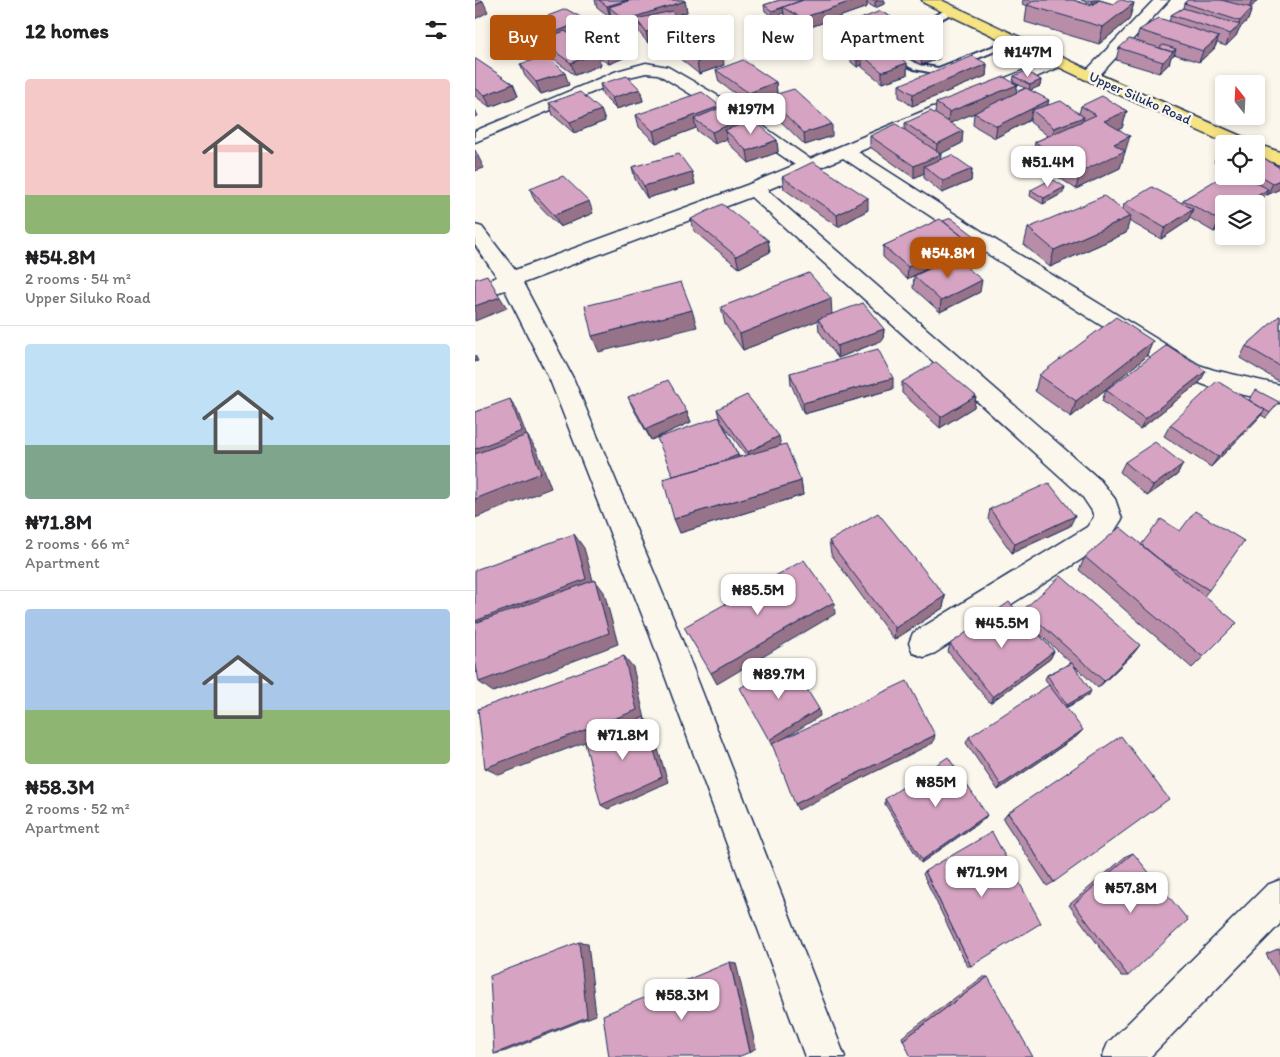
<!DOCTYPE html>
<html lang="en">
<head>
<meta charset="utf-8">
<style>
	:root { --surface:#fff; --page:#f6f6f6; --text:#202124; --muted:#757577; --line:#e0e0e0; --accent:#b45309 }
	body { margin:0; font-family:Itim,sans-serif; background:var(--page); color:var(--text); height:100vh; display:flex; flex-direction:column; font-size:19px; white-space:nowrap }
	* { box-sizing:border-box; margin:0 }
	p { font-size:16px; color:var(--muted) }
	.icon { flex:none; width:28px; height:28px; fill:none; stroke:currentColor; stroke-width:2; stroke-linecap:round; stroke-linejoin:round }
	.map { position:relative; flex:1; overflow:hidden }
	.sheet { display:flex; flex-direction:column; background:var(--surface); width:475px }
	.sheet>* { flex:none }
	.hud { position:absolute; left:15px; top:15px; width:475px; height:45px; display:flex; gap:10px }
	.needle { width:32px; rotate:342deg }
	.buttons { position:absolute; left:740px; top:75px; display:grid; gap:10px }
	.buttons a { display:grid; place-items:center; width:50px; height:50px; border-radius:5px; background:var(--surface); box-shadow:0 2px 8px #0003; font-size:25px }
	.price { position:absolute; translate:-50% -42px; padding:0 11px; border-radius:10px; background:#fff; color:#222; font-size:16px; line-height:32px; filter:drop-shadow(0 1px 2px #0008) }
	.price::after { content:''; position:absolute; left:50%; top:30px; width:15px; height:11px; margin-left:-8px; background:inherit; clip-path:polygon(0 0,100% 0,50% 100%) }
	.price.current { background:var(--accent); color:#fff }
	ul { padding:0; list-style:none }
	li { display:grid; align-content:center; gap:10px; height:265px; padding:0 25px }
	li+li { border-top:1px solid var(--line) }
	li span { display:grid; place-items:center; height:155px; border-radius:5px; color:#555 }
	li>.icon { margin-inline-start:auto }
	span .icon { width:90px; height:90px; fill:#fffc; stroke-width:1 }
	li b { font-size:21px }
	h2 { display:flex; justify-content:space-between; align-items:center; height:60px; padding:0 25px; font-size:21px }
	.tag { padding:0 18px; border-radius:5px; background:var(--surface); box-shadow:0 2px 8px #0003; font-size:18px; line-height:45px }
	.tag.current { background:var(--accent); color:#fff }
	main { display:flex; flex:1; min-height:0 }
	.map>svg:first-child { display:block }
</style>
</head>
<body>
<main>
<section class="sheet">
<h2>12 homes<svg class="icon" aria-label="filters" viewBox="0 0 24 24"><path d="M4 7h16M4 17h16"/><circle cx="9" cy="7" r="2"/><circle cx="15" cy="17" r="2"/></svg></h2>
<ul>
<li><span style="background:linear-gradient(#f6c9c9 75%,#8fb573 0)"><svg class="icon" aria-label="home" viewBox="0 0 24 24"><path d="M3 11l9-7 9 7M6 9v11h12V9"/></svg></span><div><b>₦54.8M</b><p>2 rooms · 54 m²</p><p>Upper Siluko Road</p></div></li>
<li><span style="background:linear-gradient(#bfe0f5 65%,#7fa58c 0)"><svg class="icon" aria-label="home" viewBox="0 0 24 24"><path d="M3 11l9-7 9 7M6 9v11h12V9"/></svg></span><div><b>₦71.8M</b><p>2 rooms · 66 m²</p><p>Apartment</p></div></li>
<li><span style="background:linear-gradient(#a9c7e8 65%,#8fb573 0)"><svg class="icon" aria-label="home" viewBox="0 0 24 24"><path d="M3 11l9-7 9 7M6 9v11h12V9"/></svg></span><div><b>₦58.3M</b><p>2 rooms · 52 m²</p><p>Apartment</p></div></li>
</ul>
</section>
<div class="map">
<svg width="805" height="1057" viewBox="0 0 805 1057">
	<rect width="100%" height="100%" fill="#fbf7ec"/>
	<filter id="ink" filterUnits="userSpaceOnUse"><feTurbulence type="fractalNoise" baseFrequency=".02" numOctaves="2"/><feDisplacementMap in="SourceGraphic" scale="10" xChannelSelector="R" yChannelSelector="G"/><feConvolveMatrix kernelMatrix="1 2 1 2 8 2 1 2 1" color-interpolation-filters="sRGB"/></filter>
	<g filter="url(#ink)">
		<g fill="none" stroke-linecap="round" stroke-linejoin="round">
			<defs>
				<path id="service" d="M 476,7 L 479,8 L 479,12 L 424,43 L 420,53 L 445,65 L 463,68 L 537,39 L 543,39 L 545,41 L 464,74 L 439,69 L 412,56 L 410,54 L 417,39 Z"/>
				<path id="minor" d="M 679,0 L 694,0 L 621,79 L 609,79 L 607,76 L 609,73 Z
					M 583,57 L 589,59 L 591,62 L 589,65 L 507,100 L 495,100 L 493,96 L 495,92 Z
					M 171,63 L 193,67 L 252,101 L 335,159 L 458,107 L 464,106 L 470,107 L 473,111 L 470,115 L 383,152 L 522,241 L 724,365 L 739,370 L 805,385 L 805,403 L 738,388 L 708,377 L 508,251 L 368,158 L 292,190 L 625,480 L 640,499 L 647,519 L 632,543 L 460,653 L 449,657 L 438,653 L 434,643 L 438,633 L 612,527 L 619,517 L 617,511 L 607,496 L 276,197 L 48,283 L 99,380 L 205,635 L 370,1057 L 330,1057 L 175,635 L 75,380 L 30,290 L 0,300 L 0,285 L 22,277 L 0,245 L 0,225 L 7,227 L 40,270 L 272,185 L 320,165 L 240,109 L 183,74 L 171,73 L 154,77 L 0,142 L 0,131 L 142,71 Z
					M 805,880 L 805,924 L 675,1057 L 627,1057 L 633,1043 L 792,885 Z"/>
				<path id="primary" d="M 447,0 L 466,0 L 621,73 L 775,140 L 778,144 L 753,144 L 609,79 L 449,3 Z
					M 780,144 L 781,144 L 805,152 L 805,165 L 781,156 Z"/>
			</defs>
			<use href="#service" stroke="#1b2f5e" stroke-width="4"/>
			<use href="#minor" stroke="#1b2f5e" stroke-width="3"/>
			<use href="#primary" stroke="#1b2f5e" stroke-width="3"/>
			<use href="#service" fill="#fbf7ec" fill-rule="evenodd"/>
			<use href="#minor" fill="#fbf7ec" fill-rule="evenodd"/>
			<use href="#primary" fill="#f6e381" fill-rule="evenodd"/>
		</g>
		<path fill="#b88da7" stroke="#1b2f5e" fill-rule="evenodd" d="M 120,0 L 208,0 L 210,1 L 212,12 L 201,16 L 207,23 L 208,28 L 249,65 L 224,74 L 189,46 L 187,40 L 173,43 L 163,31 L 163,28 L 153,31 L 137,18 L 136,17 L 135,17 L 122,7 Z
			M 305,0 L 409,0 L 409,4 L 400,8 L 392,3 L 392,7 L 327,30 L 309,18 L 309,13 L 298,17 L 290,11 L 289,5 Z
			M 548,0 L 598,0 L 617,6 L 624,1 L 617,4 L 606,0 L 625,0 L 638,4 L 659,3 L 654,20 L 624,44 L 550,22 L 552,6 L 547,4 Z
			M 713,0 L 783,0 L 775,8 L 777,8 L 773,20 L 764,29 L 761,36 L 751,46 L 742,43 L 739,49 L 724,62 L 699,54 L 696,57 L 694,64 L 684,73 L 641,60 L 644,48 L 672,45 L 661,41 L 664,30 L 694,22 L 696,15 L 708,8 L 709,3 Z
			M 111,20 L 114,31 L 99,37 L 110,45 L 108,39 L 157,41 L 161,53 L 134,64 L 123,57 L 126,65 L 100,75 L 68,52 L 68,50 L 60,53 L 41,41 L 36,30 Z
			M 376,23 L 420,31 L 392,43 L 377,35 Z
			M 427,47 L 464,53 L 464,59 L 446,65 L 426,53 Z
			M 403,50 L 432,63 L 432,75 L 407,83 L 387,67 L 387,65 L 382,67 L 376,62 L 376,56 Z
			M 0,59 L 38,84 L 43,96 L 15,107 L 0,96 Z
			M 45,64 L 94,85 L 66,94 L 50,76 Z
			M 512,64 L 511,76 L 437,106 L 424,97 L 424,85 Z
			M 241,70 L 301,82 L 302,94 L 357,136 L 330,145 L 293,109 L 292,98 L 275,104 L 244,82 Z
			M 539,76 L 566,80 L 565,86 L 555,90 L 573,105 L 604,114 L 606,106 L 652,111 L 647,128 L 643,129 L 650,153 L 649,154 L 645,168 L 601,189 L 563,163 L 563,165 L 551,170 L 540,163 L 542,157 L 558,154 L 560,142 L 573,136 L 555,122 L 555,120 L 520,138 L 498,125 L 499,113 L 475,123 L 487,143 L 465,154 L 465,160 L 497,169 L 496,181 L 467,193 L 449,178 L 449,173 L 439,178 L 395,147 L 395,136 L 430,130 L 430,123 L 460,114 L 461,103 L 541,92 L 550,88 L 538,82 Z
			M 125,84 L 165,89 L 168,101 L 141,109 L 128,96 Z
			M 74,103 L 126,110 L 130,121 L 99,133 L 78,115 Z
			M 245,106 L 245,108 L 273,117 L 274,122 L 302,140 L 303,152 L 274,163 L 252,142 L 252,139 L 240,144 L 222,131 L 221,128 L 181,143 L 164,127 L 161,115 Z
			M 749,148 L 749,168 L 739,162 L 744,150 Z
			M 781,153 L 805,168 L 805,189 L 792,195 L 790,194 L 787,201 L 749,204 L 749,226 L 739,232 L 715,218 L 713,221 L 686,239 L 654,221 L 651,233 L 575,267 L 549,245 L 553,228 L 648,209 L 649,204 L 707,203 L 708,200 L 749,176 L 781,176 Z
			M 157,167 L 217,172 L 220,184 L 172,198 L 160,179 Z
			M 307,177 L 393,210 L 363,227 L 309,189 Z
			M 590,187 L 588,193 L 568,204 L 555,196 L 556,190 Z
			M 55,189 L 118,213 L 85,227 L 60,201 Z
			M 216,219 L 293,240 L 295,252 L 264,268 L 219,231 Z
			M 468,221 L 501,237 L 500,243 L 490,248 L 489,250 L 432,279 L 408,257 L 408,246 Z
			M 439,276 L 505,292 L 465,312 L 438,288 Z
			M 246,307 L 357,314 L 409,329 L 408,340 L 363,358 L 344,331 L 343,320 L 268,350 L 250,324 Z
			M 805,316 L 805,382 L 765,358 L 771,346 Z
			M 678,341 L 671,357 L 596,417 L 560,391 L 564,375 Z
			M 315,373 L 418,389 L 329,414 L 316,384 Z
			M 427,382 L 501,396 L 499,407 L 465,428 L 427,393 Z
			M 725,382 L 665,429 L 627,401 L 631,390 Z
			M 153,397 L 212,412 L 216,422 L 176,440 L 158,408 Z
			M 774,400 L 804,402 L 791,418 L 786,415 L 782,420 L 736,467 L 689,436 L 695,425 Z
			M 242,409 L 306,445 L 326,481 L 328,495 L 205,533 L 198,476 L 244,417 ZM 248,424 L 271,455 L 264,457 Z
			M 650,462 L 708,464 L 702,475 L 672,496 L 645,472 Z
			M 515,509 L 595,526 L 537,553 L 513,519 Z
			M 354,541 L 470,596 L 468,608 L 419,640 L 356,554 Z
			M 666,545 L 734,590 L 729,596 L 728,657 L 717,668 L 604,570 L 610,557 Z
			M 549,609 L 659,653 L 623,688 L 600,666 L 614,695 L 591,708 L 602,736 L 523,790 L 491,743 L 494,737 L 579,693 L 570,679 L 572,675 L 596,663 L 557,627 L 579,651 L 575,659 L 515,703 L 473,652 L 475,644 L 547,616 Z
			M 410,799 L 512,815 L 509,819 L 446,863 L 410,804 Z
			M 533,813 L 579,882 L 572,886 L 528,819 Z
			M 658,853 L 653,976 L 646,976 L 594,905 L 651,856 Z
			M 450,871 L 496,966 L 492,966 L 448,874 Z
			M 805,948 L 805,979 L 791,954 Z
			M 508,977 L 513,977 L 428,1040 L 427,1037 Z"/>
		<path fill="#967388" stroke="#1b2f5e" d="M 153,0 L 168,0 L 134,7 L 136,17 L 135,17 L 132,6 Z
			M 380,0 L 392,0 L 392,7 L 327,30 L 327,18 Z
			M 404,0 L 409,0 L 409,4 L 400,8 L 400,2 Z
			M 618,0 L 625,0 L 617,4 Z
			M 777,0 L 783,0 L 773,11 Z
			M 8,1 L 13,12 L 0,19 L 0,5 Z
			M 210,1 L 212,12 L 166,27 L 161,19 L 163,28 L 153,31 L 150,20 Z
			M 659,3 L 654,20 L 624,44 L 628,27 Z
			M 308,8 L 309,13 L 298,17 L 297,11 Z
			M 777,8 L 773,20 L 764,29 L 761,36 L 751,46 L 755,34 L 762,28 L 765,21 Z
			M 420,19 L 420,31 L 392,43 L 392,31 Z
			M 111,20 L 114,31 L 74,47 L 64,40 L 68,50 L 60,53 L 55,42 Z
			M 207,23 L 210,34 L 186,35 L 187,40 L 173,43 L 171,32 Z
			M 744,37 L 739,49 L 724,62 L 728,51 Z
			M 157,41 L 161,53 L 134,64 L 131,52 Z
			M 701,49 L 699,55 L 696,57 L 694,64 L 684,73 L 688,62 L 691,56 Z
			M 122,53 L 126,65 L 100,75 L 96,63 Z
			M 248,53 L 249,65 L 224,74 L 222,62 Z
			M 464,53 L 464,59 L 446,65 L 447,59 Z
			M 387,59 L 387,65 L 382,67 L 382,61 Z
			M 432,63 L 432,75 L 407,83 L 407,72 Z
			M 512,64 L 511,76 L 437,106 L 438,94 Z
			M 90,73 L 94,85 L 66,94 L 61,82 Z
			M 566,80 L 565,86 L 554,91 L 555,85 Z
			M 301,82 L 302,94 L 275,104 L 274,93 Z
			M 38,84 L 43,96 L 15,107 L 10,95 Z
			M 542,85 L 541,96 L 473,124 L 474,112 Z
			M 165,89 L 168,101 L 141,109 L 137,98 Z
			M 574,100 L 571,112 L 557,110 L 555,120 L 520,138 L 522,126 Z
			M 245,106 L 247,118 L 219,119 L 221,128 L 181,143 L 178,131 Z
			M 0,109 L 3,116 L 0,117 Z
			M 126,110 L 130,121 L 99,133 L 95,122 Z
			M 652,111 L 647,128 L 624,138 L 629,121 Z
			M 273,117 L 275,129 L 250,130 L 252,139 L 240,144 L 237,132 Z
			M 609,117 L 606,129 L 577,139 L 579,128 Z
			M 357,124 L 357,136 L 330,145 L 329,133 Z
			M 488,131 L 487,143 L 461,156 L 462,144 Z
			M 655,136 L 645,168 L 601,189 L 605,172 L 639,144 Z
			M 302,140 L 303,152 L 274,163 L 272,151 Z
			M 466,154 L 465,166 L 449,166 L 449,173 L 439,178 L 439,166 Z
			M 3,156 L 9,168 L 0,171 L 0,157 Z
			M 564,159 L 563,165 L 551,170 L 552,164 Z
			M 497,169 L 496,181 L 467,193 L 468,181 Z
			M 217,172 L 220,184 L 172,198 L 169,186 Z
			M 805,180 L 805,189 L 792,195 L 798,183 Z
			M 590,187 L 588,193 L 568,204 L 569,198 Z
			M 793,189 L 787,201 L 781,204 L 770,204 Z
			M 393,198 L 393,210 L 363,227 L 362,215 Z
			M 114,201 L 118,213 L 85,227 L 79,215 Z
			M 718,209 L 713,221 L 686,239 L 690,228 Z
			M 656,216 L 651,233 L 575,267 L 579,250 Z
			M 749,217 L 749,226 L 739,232 L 744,220 Z
			M 501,237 L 500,243 L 490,248 L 489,250 L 432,279 L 433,267 L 491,239 Z
			M 293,240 L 295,252 L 264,268 L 261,256 Z
			M 507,280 L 505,292 L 465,312 L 466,301 Z
			M 25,297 L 32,308 L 0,321 L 0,306 Z
			M 356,298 L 357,315 L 268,350 L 265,334 Z
			M 217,310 L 222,327 L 124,352 L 117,336 Z
			M 409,329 L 408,340 L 363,358 L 362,346 Z
			M 678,341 L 671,357 L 596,417 L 601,401 Z
			M 0,355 L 3,361 L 0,362 Z
			M 731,371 L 725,382 L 665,429 L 670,419 Z
			M 418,378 L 418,389 L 329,414 L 328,403 Z
			M 501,396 L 499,407 L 465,428 L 466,417 Z
			M 35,399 L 42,410 L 54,442 L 0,463 L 0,449 Z
			M 790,410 L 782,420 L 736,467 L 743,457 Z
			M 212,412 L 216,422 L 176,440 L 171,429 Z
			M 52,435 L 62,450 L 76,488 L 0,518 L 0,499 Z
			M 304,436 L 306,447 L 276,462 L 273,452 Z
			M 263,455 L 266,466 L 199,478 Z
			M 708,464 L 702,475 L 672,496 L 678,486 Z
			M 326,481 L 328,495 L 205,533 L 199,519 Z
			M 600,516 L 595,526 L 537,553 L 540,544 Z
			M 99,534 L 109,548 L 121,591 L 0,637 L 0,621 Z
			M 120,580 L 129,592 L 143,644 L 18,692 L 4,682 Z
			M 470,596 L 468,608 L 419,640 L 420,628 Z
			M 359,602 L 360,614 L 242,684 L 236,673 Z
			M 665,645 L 659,653 L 623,688 L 629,681 Z
			M 579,651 L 575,659 L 515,703 L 518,697 Z
			M 149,656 L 158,667 L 170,719 L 175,723 L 193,782 L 133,809 L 126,805 L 170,719 L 24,775 L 10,768 Z
			M 0,657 L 14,668 L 0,673 Z
			M 616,691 L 614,695 L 590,708 L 592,705 Z
			M 344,709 L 345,716 L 297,746 L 294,740 Z
			M 608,730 L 602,736 L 523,790 L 526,785 Z
			M 460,735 L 458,743 L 323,810 L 320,804 Z
			M 512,815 L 509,819 L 446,863 L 447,860 Z
			M 104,942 L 113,943 L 121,1015 L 31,1051 L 19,1054 Z
			M 255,962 L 261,963 L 281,1048 L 275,1052 Z"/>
		<path fill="#d6a4c2" stroke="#1b2f5e" d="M 0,0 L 5,0 L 8,1 L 0,5 Z
			M 124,0 L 153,0 L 132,6 Z
			M 157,0 L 208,0 L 210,1 L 150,20 L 134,7 Z
			M 305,0 L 328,0 L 297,11 L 289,5 Z
			M 328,0 L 380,0 L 327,18 L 308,7 Z
			M 560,0 L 598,0 L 617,6 L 624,0 L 638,4 L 643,0 L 647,0 L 659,3 L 628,27 L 552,5 Z
			M 713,0 L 746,0 L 777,8 L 765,21 L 709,3 Z
			M 708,8 L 765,25 L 755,34 L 696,15 Z
			M 91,9 L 111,20 L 55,42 L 36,30 Z
			M 197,11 L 207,23 L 171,32 L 161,19 Z
			M 405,11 L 420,19 L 392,31 L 376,23 Z
			M 684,18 L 744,37 L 728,51 L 664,30 Z
			M 211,27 L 248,53 L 222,62 L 186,35 Z
			M 134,28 L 157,41 L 131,52 L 108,39 Z
			M 90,31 L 122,53 L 96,63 L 64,40 Z
			M 654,39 L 698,52 L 688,62 L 644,48 Z
			M 444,40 L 464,53 L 447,59 L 427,47 Z
			M 688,45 L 701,49 L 697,52 L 684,48 Z
			M 399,48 L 403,50 L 387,55 L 387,59 L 382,61 L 376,56 Z
			M 411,48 L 432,63 L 407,72 L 387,55 Z
			M 73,56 L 90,73 L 61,82 L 45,64 Z
			M 498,56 L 512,64 L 438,94 L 424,85 Z
			M 0,59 L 1,59 L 38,84 L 10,95 L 0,88 Z
			M 268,60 L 301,82 L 274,93 L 241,70 Z
			M 551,71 L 566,80 L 555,85 L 539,76 Z
			M 152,76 L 165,89 L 137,98 L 125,84 Z
			M 529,77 L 542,85 L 474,112 L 461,103 Z
			M 551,88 L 574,100 L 522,126 L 499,113 Z
			M 319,89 L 357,124 L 329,133 L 292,97 Z
			M 105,92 L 126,110 L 95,122 L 74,103 Z
			M 227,92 L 245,106 L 178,131 L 161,115 Z
			M 627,96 L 652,111 L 629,121 L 655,136 L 639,144 L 650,151 L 605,172 L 560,142 L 621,115 L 606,106 Z
			M 586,101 L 609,117 L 579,128 L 557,110 Z
			M 254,104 L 273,117 L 237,132 L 219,119 Z
			M 456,111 L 488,131 L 462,144 L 430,123 Z
			M 279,120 L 302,140 L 272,151 L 250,130 Z
			M 421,124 L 466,154 L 439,166 L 395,136 Z
			M 749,148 L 749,153 L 744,150 Z
			M 0,150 L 3,156 L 0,157 Z
			M 554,152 L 564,159 L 552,164 L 542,157 Z
			M 781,153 L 805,168 L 805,180 L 798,183 L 781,173 Z
			M 204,154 L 217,172 L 169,186 L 157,167 Z
			M 477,155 L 497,169 L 468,181 L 449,166 Z
			M 338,162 L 393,198 L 362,215 L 307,177 Z
			M 749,175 L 749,176 L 769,176 L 793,189 L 770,204 L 749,204 L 749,217 L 744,220 L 708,200 Z
			M 88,176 L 114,201 L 79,215 L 55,189 Z
			M 577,179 L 590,187 L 569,198 L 556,190 Z
			M 677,187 L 718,209 L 690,228 L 649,204 Z
			M 629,196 L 656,216 L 579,250 L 553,228 Z
			M 247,204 L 293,240 L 261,256 L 216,219 Z
			M 476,218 L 501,237 L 490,242 L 491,239 L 468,221 Z
			M 465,219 L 491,239 L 433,267 L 408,246 Z
			M 479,257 L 507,280 L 466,301 L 439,276 Z
			M 334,273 L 356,298 L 265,334 L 246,307 Z
			M 12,275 L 25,297 L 0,306 L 0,279 Z
			M 206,282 L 217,310 L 117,336 L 110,306 Z
			M 388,303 L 409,329 L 362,346 L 343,319 Z
			M 804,316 L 805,316 L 805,366 L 771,346 Z
			M 641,317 L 678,341 L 601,401 L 564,375 Z
			M 692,345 L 731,371 L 670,419 L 631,390 Z
			M 403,349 L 418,378 L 328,403 L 315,373 Z
			M 461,362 L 501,396 L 466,417 L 427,382 Z
			M 193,380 L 212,412 L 171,429 L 153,397 Z
			M 742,381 L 790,410 L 743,457 L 695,425 Z
			M 781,390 L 804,402 L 795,413 L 774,400 Z
			M 272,395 L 304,436 L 273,452 L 242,409 Z
			M 35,399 L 47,431 L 0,449 L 0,412 Z
			M 244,417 L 263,455 L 232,467 L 198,476 L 182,438 Z
			M 52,435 L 66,473 L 0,499 L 0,454 Z
			M 680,442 L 708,464 L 678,486 L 650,462 Z
			M 311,444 L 326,481 L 199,519 L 188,479 Z
			M 574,483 L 600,516 L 540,544 L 515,509 Z
			M 720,511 L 769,541 L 734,590 L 682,558 L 666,545 L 686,519 L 705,531 Z
			M 403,513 L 470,596 L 420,628 L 354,541 Z
			M 645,527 L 762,623 L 728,657 L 610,557 Z
			M 99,534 L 111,579 L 0,621 L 0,570 Z
			M 329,560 L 359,602 L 236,673 L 209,627 Z
			M 586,576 L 665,645 L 629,681 L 549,609 Z
			M 120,580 L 134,633 L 4,682 L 0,659 L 0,623 Z
			M 534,602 L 579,651 L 518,697 L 475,644 Z
			M 149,656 L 162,710 L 10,768 L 3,709 Z
			M 314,660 L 344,709 L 294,740 L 265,688 Z
			M 597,663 L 616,691 L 592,705 L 572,675 Z
			M 432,681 L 460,735 L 320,804 L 297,744 Z
			M 574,685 L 608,730 L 526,785 L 494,737 Z
			M 169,717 L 187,777 L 126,805 L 110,743 Z
			M 646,736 L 694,799 L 579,882 L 533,813 Z
			M 473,757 L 512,815 L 447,860 L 410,799 Z
			M 517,832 L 566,923 L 496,966 L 450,871 Z
			M 658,853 L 713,920 L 653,976 L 599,904 Z
			M 104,942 L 112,1017 L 19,1054 L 15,976 Z
			M 255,962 L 275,1052 L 263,1057 L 134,1057 L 128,1015 Z
			M 513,977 L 558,1057 L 436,1057 L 428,1040 Z"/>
	</g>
	<g text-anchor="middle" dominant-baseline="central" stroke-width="5" stroke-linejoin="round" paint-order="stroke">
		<g font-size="14" fill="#1b2f5e" stroke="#fbf7ec">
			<text transform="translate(665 98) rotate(24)">Upper Siluko Road</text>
		</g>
	</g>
</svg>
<div class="buttons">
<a><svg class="needle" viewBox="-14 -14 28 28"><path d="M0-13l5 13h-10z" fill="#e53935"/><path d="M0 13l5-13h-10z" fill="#757577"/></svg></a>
<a><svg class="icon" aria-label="locate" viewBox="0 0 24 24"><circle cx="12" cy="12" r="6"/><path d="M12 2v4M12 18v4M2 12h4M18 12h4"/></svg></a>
<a><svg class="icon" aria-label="layers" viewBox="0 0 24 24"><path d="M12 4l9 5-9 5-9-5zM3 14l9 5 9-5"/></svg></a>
</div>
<b class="price" style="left:553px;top:78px">₦147M</b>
<b class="price" style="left:276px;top:135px">₦197M</b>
<b class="price" style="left:573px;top:188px">₦51.4M</b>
<b class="price current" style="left:473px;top:279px">₦54.8M</b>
<b class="price" style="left:283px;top:616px">₦85.5M</b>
<b class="price" style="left:527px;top:649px">₦45.5M</b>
<b class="price" style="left:304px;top:700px">₦89.7M</b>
<b class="price" style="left:148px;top:761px">₦71.8M</b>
<b class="price" style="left:461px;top:808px">₦85M</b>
<b class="price" style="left:507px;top:898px">₦71.9M</b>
<b class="price" style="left:656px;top:914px">₦57.8M</b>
<b class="price" style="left:207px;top:1021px">₦58.3M</b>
<div class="hud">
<a class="tag current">Buy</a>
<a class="tag">Rent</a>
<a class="tag">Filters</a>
<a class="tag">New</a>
<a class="tag">Apartment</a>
</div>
</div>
</main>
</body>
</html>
